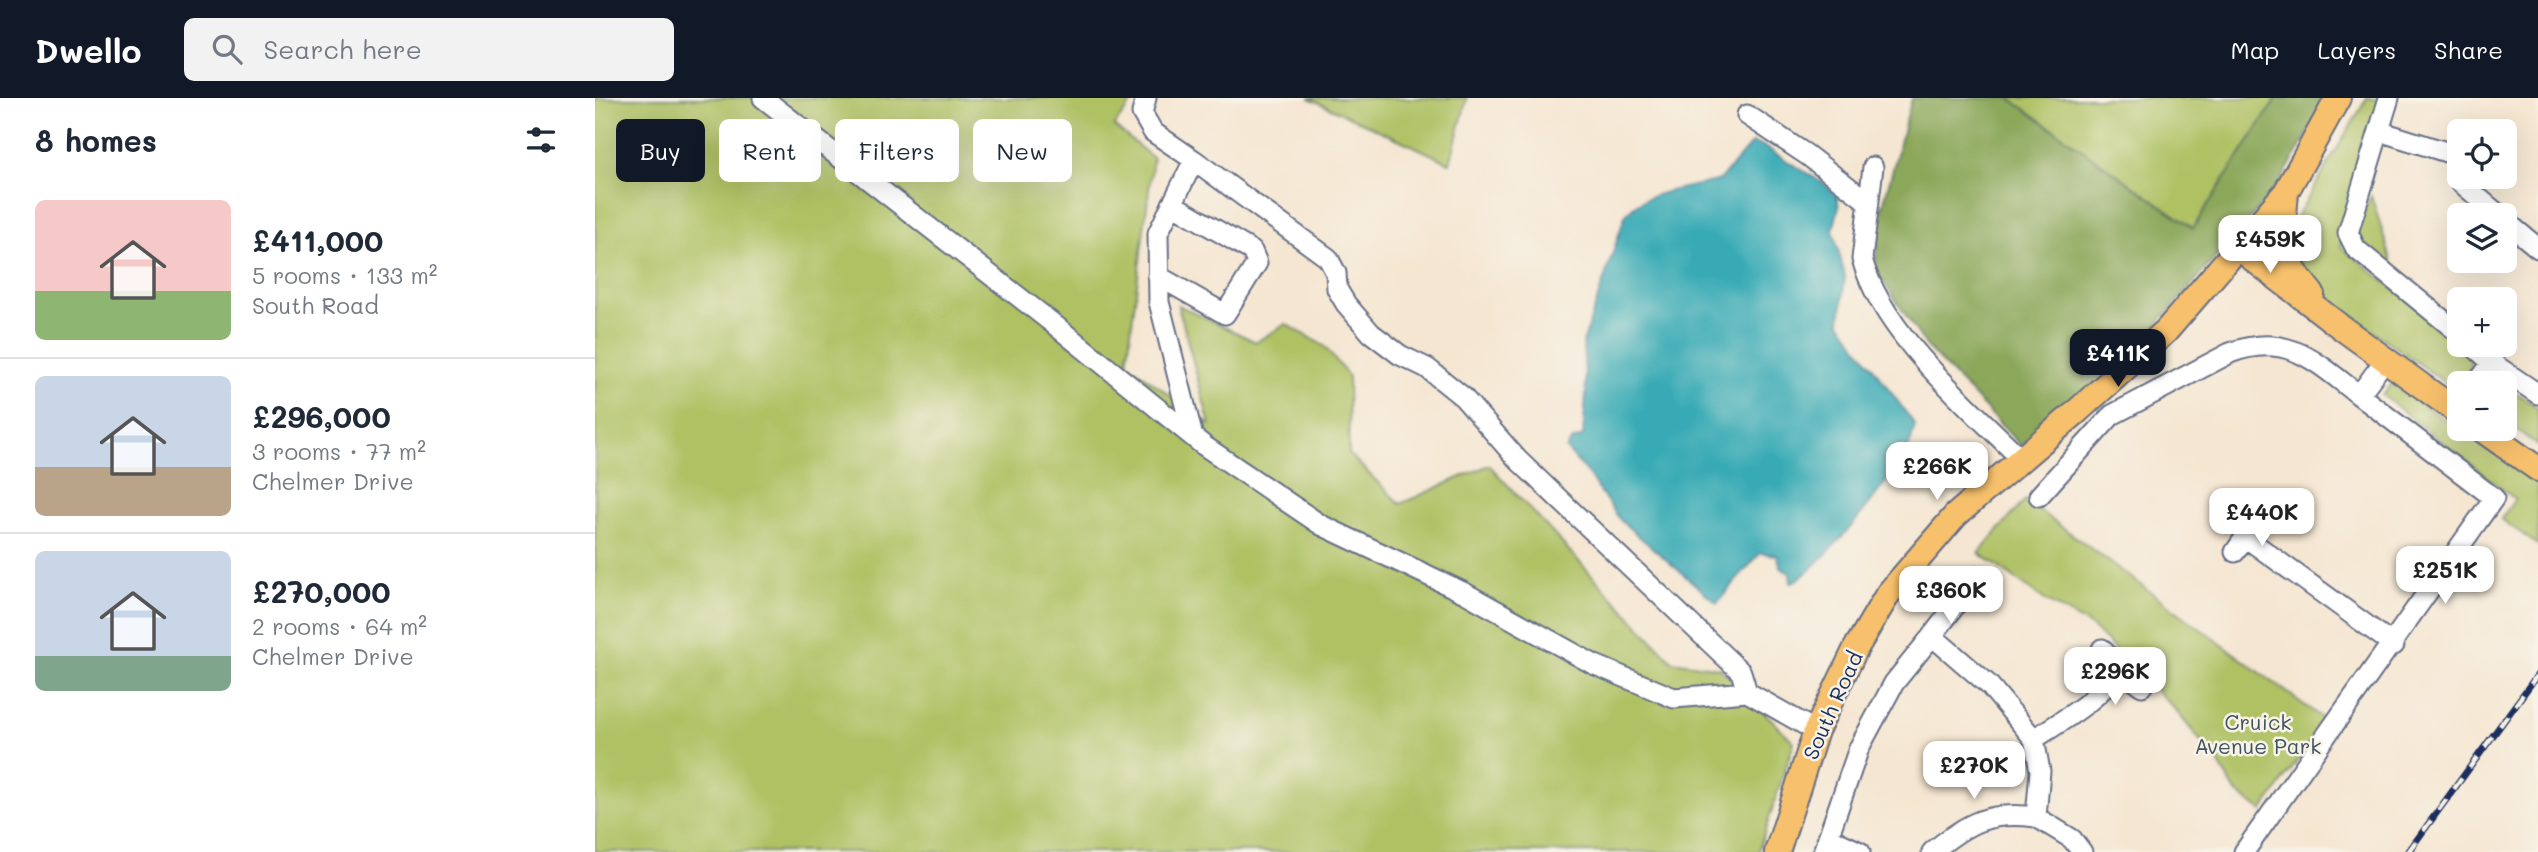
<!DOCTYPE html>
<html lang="en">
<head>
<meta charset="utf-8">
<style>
	:root { --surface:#fff; --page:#f2f2f3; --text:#1f2937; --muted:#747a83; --line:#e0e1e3; --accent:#111827 }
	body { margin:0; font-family:Mali,sans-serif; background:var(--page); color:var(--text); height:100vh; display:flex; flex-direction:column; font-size:26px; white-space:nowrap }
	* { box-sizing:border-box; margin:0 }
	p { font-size:23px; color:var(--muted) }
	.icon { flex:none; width:38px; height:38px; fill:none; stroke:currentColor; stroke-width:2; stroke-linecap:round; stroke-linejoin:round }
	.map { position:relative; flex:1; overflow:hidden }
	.details { display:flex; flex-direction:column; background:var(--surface); width:595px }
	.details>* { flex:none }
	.guide { position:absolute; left:21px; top:21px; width:665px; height:63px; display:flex; gap:14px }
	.tools { position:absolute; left:1852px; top:21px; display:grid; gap:14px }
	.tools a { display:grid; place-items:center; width:70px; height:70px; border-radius:10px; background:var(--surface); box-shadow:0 7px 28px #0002; font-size:35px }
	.price { position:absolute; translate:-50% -60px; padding:0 16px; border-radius:14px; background:#fff; color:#222; font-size:23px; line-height:46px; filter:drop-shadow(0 2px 4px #0008) }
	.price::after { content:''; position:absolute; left:50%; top:42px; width:21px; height:16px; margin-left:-10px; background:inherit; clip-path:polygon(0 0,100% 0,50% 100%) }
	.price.on { background:var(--accent); color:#fff }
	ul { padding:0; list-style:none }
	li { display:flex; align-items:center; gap:21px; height:175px; padding:0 35px }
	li+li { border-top:2px solid var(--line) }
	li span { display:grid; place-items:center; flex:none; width:196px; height:140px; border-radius:10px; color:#555 }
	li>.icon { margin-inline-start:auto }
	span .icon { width:84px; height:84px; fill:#fffc; stroke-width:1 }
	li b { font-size:30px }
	h2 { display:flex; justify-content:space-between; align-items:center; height:84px; padding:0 35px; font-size:30px }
	.tag { padding:0 24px; border-radius:10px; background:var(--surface); box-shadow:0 7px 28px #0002; font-size:24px; line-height:63px }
	.tag.on { background:var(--accent); color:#fff }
	header { display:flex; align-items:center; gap:42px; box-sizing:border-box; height:98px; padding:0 35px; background:var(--accent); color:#fff }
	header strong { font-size:33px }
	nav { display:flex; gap:38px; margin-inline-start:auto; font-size:24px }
	.search { width:490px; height:63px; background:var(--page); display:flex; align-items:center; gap:18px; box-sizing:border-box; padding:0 24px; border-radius:10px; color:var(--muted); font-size:26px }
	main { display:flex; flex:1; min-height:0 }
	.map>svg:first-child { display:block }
</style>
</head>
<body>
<header>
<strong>Dwello</strong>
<div class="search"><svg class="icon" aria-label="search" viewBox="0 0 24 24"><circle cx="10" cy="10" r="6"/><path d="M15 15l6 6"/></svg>Search here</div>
<nav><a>Map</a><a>Layers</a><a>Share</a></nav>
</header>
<main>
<section class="details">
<h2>8 homes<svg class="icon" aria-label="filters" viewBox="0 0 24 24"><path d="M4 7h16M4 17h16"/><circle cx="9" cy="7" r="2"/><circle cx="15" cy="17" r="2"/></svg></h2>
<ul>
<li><span style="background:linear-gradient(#f6c9c9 65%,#8fb573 0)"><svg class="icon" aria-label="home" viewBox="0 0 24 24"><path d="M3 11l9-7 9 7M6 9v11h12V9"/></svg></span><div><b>£411,000</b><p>5 rooms · 133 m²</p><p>South Road</p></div></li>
<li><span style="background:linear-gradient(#c9d6e8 65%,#b9a48a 0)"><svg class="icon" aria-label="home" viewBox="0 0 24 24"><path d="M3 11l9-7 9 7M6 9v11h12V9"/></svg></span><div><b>£296,000</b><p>3 rooms · 77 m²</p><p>Chelmer Drive</p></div></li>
<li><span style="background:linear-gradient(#c9d6e8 75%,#7fa58c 0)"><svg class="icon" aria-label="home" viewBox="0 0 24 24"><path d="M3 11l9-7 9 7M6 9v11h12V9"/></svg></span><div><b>£270,000</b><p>2 rooms · 64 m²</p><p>Chelmer Drive</p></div></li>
</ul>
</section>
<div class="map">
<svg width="1943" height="754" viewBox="0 0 1943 754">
	<rect width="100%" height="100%" fill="#f7f3e8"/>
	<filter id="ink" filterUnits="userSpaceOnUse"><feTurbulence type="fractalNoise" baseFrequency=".0143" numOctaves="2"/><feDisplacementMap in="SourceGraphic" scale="14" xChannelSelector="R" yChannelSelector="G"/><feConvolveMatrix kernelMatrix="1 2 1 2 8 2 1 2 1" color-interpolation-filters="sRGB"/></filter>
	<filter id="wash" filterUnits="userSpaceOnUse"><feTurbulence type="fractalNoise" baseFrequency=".00686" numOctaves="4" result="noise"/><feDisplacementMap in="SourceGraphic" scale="28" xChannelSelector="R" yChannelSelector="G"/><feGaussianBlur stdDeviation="1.57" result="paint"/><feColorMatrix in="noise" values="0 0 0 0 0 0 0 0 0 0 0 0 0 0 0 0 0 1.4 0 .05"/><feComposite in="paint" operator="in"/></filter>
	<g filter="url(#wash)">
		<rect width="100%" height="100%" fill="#f5e6d1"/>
		<path fill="#afc164" stroke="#657861" stroke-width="2" d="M 0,0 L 540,0 L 519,28 L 558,60 L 532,265 L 615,327 L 583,207 L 661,244 L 691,226 L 729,248 L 753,278 L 754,356 L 805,406 L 894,367 L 1077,563 L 1125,570 L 1199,644 L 1163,754 L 0,754 Z
			M 714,0 L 872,0 L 855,65 Z
			M 1414,0 L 1682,0 L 1598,130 Z
			M 1772,0 L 1788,0 L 1746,149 L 1864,242 L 1864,247 L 1877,253 L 1874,271 L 1859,291 L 1731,199 L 1702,161 L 1700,122 Z
			M 1776,98 L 1798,167 L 1789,169 L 1772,153 L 1761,130 Z
			M 1797,286 L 1943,385 L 1943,447 L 1906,421 L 1920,401 L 1787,297 Z
			M 1909,286 L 1943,310 L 1943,348 L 1909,322 Z
			M 1430,402 L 1731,623 L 1667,713 L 1641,694 L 1623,664 L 1578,609 L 1497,529 L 1450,502 L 1384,455 Z"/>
		<path fill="#8ba75a" stroke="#536b5c" stroke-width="2" d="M 1317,0 L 1414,0 L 1598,130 L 1682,0 L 1733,0 L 1683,88 L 1559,230 L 1427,349 L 1332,249 L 1280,171 L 1286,115 Z"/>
		<path fill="#39aab5" stroke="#2a6c8a" stroke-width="2" d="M 1157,45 L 1168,48 L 1231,87 L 1242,98 L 1244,109 L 1238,132 L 1250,178 L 1245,224 L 1320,327 C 1318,334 1317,342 1314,348 C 1298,380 1226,471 1196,485 L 1195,475 L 1187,471 L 1182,457 L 1165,455 L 1122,505 L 1026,423 L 989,371 L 971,351 L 976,343 L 988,338 L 991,295 L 988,245 L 1030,118 C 1047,92 1097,90 1125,82 Z"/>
	</g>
	<g filter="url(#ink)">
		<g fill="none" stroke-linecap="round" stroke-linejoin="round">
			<defs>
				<path id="minor" d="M 168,0 L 456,224 L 608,347 L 726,427 L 870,495 L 998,566 L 1079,600 L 1152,594 L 1221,633
					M 551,0 L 547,15 L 558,34 L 599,62 L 563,135 L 564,204 L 598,339
					M 1794,0 L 1753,135 L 1761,151 L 1864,235
					M 1152,17 L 1212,57 L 1273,104
					M 1784,33 L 1864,58
					M 599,62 L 733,160 L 741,175 L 742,191 L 751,206 L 776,235 L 805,257 L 832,270 L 868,299 L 923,362 L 1146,574 L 1152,594
					M 1278,69 L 1267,161 C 1288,237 1373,307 1426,361
					M 1865,79 L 1865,84 L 1904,117
					M 1909,122 L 1943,150
					M 563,178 L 630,216 L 662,165 L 657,153 L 577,106
					M 1877,247 L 1897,265
					M 1882,285 L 1897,265 L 1943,296
					M 1444,398 L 1517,317 L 1635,255 C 1692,233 1721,264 1764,297 L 1790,262
					M 1650,439 L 1799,547
					M 1640,454 L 1661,423
					M 1337,538 L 1382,479
					M 1524,572 L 1547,588
					M 1439,641 C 1471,620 1502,603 1524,572 L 1507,551
					M 1233,739 L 1265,754
					M 1228,754 L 1264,650 L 1299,585 L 1337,538 L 1394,587 L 1439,641 L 1445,673 L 1441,719 L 1477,741 L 1487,754
					M 1337,754 C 1373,724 1394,713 1441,719
					M 1649,754 L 1899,400 L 1764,297"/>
				<path id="major" d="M 1691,94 C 1687,149 1679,150 1717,196
					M 1645,151 L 1747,230 L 1864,315
					M 1886,331 L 1943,371
					M 1182,754 L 1221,633 L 1261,550 L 1293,496 L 1361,417 L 1479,316 L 1571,233 L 1691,94 L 1743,0"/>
			</defs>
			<use href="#minor" stroke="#676f86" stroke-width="23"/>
			<use href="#major" stroke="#676f86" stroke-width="28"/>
			<use href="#minor" stroke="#fff" stroke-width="19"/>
			<use href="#major" stroke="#f7c06c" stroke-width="24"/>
			<defs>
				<path id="rail" d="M 1813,754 L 1943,576"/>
			</defs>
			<use href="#rail" stroke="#1b2f5e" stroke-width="7"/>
			<use href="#rail" stroke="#f7f3e8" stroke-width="4.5" stroke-dasharray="13" stroke-linecap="butt"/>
		</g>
	</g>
	<g text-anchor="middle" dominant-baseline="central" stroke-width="5" stroke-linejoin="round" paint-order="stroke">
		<g font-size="21" fill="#1b2f5e" stroke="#f7f3e8">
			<text transform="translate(1237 607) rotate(-66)">South Road</text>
		</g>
		<g font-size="21" fill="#405460" stroke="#f7f3e8">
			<text x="1663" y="623">Cruick<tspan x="1663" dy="24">Avenue Park</tspan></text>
		</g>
	</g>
</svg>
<div class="tools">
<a><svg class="icon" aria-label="locate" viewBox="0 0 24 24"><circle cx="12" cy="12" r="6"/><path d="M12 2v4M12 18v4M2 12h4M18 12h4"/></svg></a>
<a><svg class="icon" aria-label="layers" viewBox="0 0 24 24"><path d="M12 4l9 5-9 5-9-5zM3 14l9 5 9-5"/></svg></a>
<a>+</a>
<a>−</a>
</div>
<b class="price" style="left:1675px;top:177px">£459K</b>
<b class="price on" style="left:1523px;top:291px">£411K</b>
<b class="price" style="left:1342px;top:404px">£266K</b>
<b class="price" style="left:1667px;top:450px">£440K</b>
<b class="price" style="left:1850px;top:508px">£251K</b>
<b class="price" style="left:1356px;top:528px">£360K</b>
<b class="price" style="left:1520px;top:609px">£296K</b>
<b class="price" style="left:1379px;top:703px">£270K</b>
<div class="guide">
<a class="tag on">Buy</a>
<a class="tag">Rent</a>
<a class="tag">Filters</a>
<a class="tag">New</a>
</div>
</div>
</main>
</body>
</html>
